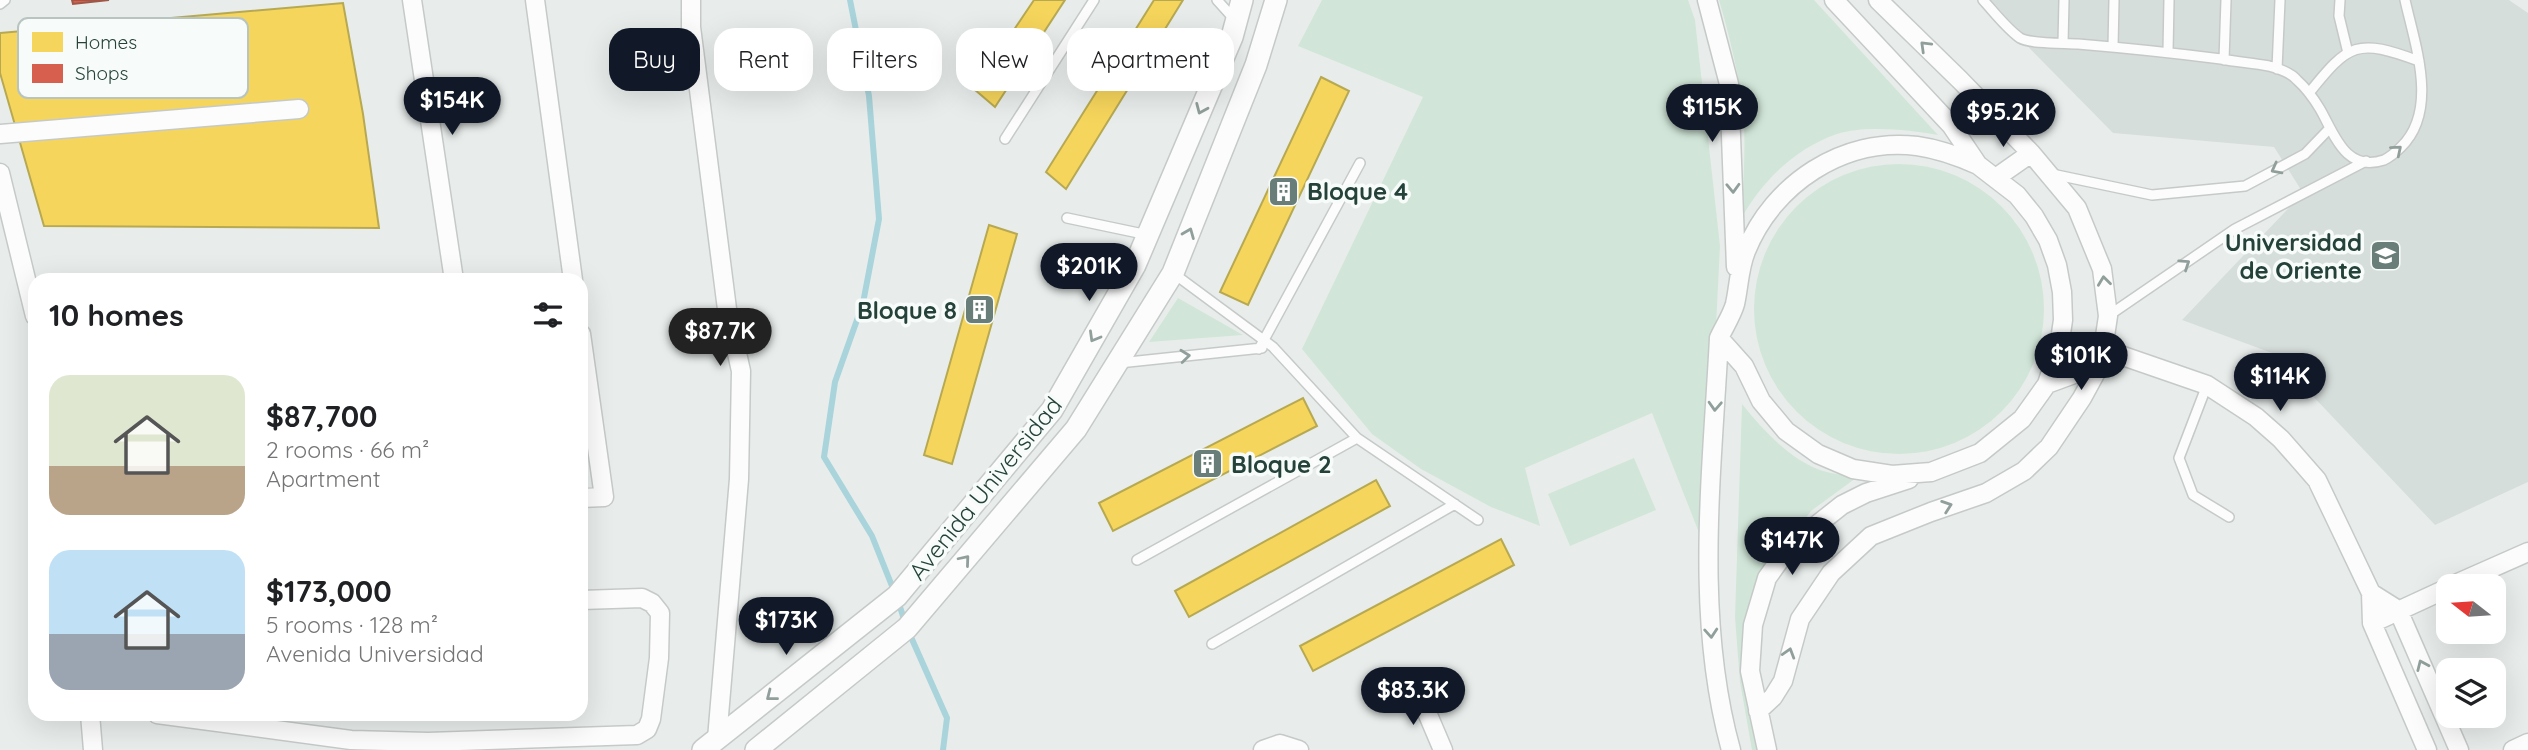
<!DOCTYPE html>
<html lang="en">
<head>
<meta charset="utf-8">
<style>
	:root { --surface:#fff; --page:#f6f6f6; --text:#202124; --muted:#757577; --accent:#111827 }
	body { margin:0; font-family:Quicksand,sans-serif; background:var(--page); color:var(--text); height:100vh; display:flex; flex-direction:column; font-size:26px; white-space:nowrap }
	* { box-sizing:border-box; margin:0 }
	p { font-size:23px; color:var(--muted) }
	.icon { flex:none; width:38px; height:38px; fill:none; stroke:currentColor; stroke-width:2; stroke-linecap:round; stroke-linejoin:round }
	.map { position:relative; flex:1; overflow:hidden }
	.details { position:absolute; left:28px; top:273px; width:560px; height:448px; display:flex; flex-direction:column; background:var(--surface); border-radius:21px; box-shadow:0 7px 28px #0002 }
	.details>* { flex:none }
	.hud { position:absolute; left:609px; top:28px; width:665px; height:63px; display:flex; gap:14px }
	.needle { width:46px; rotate:287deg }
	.fabs { position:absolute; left:2436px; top:574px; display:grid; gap:14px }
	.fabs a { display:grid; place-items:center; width:70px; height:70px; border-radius:14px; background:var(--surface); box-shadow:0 7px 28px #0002; font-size:35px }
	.price { position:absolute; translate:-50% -60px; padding:0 16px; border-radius:24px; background:var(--accent); color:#fff; font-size:23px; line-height:46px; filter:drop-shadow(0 2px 4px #0008) }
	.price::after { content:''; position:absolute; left:50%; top:42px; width:21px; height:16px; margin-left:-10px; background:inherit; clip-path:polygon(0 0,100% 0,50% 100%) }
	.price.current { background:#222; color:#fff }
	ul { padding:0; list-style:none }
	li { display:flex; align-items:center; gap:21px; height:175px; padding:0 21px }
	li span { display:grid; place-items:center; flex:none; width:196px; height:140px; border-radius:21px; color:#555 }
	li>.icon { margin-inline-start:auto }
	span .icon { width:84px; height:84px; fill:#fffc; stroke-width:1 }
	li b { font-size:30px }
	h2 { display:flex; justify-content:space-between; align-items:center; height:84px; padding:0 21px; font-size:30px }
	.pill { padding:0 24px; border-radius:21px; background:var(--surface); box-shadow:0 7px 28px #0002; font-size:24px; line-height:63px }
	.pill.current { background:var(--accent); color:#fff }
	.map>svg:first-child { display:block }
</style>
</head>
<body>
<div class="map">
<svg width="2528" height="750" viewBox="0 0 2528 750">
	<rect width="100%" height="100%" fill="#e8edeb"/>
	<path fill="#d6dedb" d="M 1982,0 L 2509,0 L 2528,13 L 2528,482 L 2435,525 L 2272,353 L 2182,320 L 2303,193 L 2274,147 L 2113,133 Z"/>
	<path fill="#d1e6d8" d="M 1322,0 L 1688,0 L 1695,20 L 1720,246 L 1705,548 L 1652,413 L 1525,468 L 1540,526 L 1491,507 L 1421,469 L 1372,434 L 1302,349 L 1423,97 L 1298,46 Z
		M 1719,0 L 1814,0 L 1938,135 C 1909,130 1865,125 1837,134 C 1796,148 1763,180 1742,217 C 1743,179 1747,139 1742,102 C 1737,67 1729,34 1719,0 Z
		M1754 309a145 145 0 1 1 290 0a145 145 0 1 1-290 0Z
		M 1178,298 L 1243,335 L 1149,342 Z
		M 1742,404 C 1764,431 1789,459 1823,471 C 1833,474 1845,475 1856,478 L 1811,511 L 1789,540 L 1757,622 L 1761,750 L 1752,750 L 1740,682 L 1735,617 Z
		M 1634,458 L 1656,510 L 1570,546 L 1548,494 Z"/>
	<path fill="#f6d55c" stroke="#b7a952" stroke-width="2" d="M 1034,0 L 1065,0 L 995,107 L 974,89 Z
		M 1154,0 L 1183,0 L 1066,189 L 1046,172 Z
		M 343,3 L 363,114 L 379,228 L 44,226 L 0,73 L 0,33 Z
		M 1321,77 L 1349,91 L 1248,305 L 1220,292 Z
		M 989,225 L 1017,234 L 952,464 L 924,455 Z
		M 1303,398 L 1317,426 L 1113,531 L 1099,503 Z
		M 1376,480 L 1390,506 L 1189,617 L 1175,591 Z
		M 1501,539 L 1514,565 L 1313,671 L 1300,646 Z"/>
	<path fill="#d6604d" stroke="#a15747" stroke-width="2" d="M 72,0 L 109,0 L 73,4 Z"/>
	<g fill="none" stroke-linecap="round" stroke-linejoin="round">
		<path stroke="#a9d4db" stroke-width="6" d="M 850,0 L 869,96 L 879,219 L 863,303 L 835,382 L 824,457 L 872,536 L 894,591
			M 898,601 L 907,628 L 947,718 L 943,750"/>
		<defs>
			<path id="service" d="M 1217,0 L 1235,20
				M 1983,0 C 1994,12 2007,29 2020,38 C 2030,44 2066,43 2078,44 C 2126,48 2174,53 2221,59 C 2237,62 2253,63 2269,66 C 2279,69 2290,72 2297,80 C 2306,88 2314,99 2320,109 C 2334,133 2345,173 2384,160 C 2390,157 2396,152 2401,147 C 2439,110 2415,45 2405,0
				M 2340,0 L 2339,16 L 2348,53
				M 0,4 L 5,0
				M 2063,43 L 2064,0
				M 2113,47 L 2114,0
				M 2168,52 L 2169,0
				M 2224,60 L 2226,0
				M 2277,69 L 2280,0
				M 2309,93 C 2349,43 2357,38 2419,61
				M 1005,139 L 1094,0
				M 2052,174 L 2152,195 L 2245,186 L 2305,154 L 2330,128
				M 1067,218 L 1148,235
				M 1173,273 L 1273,347 L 1357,438 L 1478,520
				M 2108,316 L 2235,229 L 2366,161
				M 1259,349 L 1360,163
				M 1119,363 L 1262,348
				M 2207,385 L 2179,458 L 2193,495 L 2229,517
				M 1137,560 L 1357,438
				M 1212,644 L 1455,504"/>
			<path id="minor" d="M 412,0 L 454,280
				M 535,0 L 573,280
				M 691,0 L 691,27 L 727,309 L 741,371 L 739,479 L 717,739
				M 1707,0 L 1729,84 L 1736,267
				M 1834,0 L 1951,125 L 1978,165 L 2017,195 L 2034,216 L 2048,240 L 2057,265 L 2062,292 L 2063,320 L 2059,347 L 2047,384 L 2022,419 L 1980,453 L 1931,472 L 1892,475 L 1853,469 L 1818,454 L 1786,431 L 1761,401 L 1744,366 L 1719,338 C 1724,327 1732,315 1735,304 C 1739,286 1739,268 1746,251 C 1773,184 1843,137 1917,146 C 1939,149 1958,156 1978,165
				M 0,134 L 299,109
				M 0,173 L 35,316
				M 1997,177 L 2031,153
				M 581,334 L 604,497 L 581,498
				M 1719,338 C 1712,474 1694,617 1731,750
				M 2047,384 L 2123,356 L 2207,385 L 2256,417 L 2281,439 L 2317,480 L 2340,528 L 2371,593 L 2372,623 L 2427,750
				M 2451,586 L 2528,552
				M 2371,593 L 2398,610 L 2459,750
				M 2372,623 L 2448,588
				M 1417,689 L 1443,750
				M 1758,711 L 1773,697 L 1783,681 L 1800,619 L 1831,573 L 1871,536 L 1931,512 L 1986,493 L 2024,471 L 2049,447 L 2082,398 L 2101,363 L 2108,316 L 2102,269 L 2077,208 L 2031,153 L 1960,80 L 1878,0
				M 90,714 L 93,750
				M 157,714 L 351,740 L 428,742 L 637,735 L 647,729 L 651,719 L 659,658 L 660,613 L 652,603 L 642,598 L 581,600
				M 1263,750 L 1280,744 L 1299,750
				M 1767,750 L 1750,671 L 1753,625 L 1767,578 L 1789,547 L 1842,505 L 1866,493 L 1909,479
				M 2513,750 L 2528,743"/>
			<path id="tertiary" d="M 703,750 L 897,596 L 1052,410 L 1135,265 L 1232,37 L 1242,0
				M 756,750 L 907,628 L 1076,429 L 1173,273 L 1256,65 L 1276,0"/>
		</defs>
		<use href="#service" stroke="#c5cac8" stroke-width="12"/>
		<use href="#minor" stroke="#c5cac8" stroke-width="21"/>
		<use href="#tertiary" stroke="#c5cac8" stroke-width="24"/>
		<use href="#service" stroke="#fcfcfc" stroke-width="9"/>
		<use href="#minor" stroke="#fcfcfc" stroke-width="18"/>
		<use href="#tertiary" stroke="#fcfcfc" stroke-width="21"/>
	</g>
	<defs><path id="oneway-chevron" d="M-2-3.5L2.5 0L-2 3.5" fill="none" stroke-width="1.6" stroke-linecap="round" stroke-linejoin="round" transform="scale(1.75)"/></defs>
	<g stroke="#909f9b">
		<use href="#oneway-chevron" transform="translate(1925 46) rotate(-136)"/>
		<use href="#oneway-chevron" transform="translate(1201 109) rotate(113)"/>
		<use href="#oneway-chevron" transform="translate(2397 150) rotate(-40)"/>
		<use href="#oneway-chevron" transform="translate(2276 169) rotate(152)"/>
		<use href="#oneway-chevron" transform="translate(1733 188) rotate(88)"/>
		<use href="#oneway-chevron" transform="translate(1189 233) rotate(-68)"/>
		<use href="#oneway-chevron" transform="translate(2185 264) rotate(-34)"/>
		<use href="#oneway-chevron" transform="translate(2104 281) rotate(-97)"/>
		<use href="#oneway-chevron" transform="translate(1094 337) rotate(120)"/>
		<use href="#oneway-chevron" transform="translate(1185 356) rotate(-6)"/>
		<use href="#oneway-chevron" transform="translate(1715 406) rotate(93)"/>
		<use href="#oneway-chevron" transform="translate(1947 506) rotate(-19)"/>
		<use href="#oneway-chevron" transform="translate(965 560) rotate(-50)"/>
		<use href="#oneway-chevron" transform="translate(1711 633) rotate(86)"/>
		<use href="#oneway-chevron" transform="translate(1789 653) rotate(-73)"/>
		<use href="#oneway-chevron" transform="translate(2422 665) rotate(-114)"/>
		<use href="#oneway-chevron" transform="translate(771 696) rotate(142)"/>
	</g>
	<defs>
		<symbol id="building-square" viewBox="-11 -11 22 22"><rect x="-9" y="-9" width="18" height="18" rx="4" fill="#697e78" stroke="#f7fbf9"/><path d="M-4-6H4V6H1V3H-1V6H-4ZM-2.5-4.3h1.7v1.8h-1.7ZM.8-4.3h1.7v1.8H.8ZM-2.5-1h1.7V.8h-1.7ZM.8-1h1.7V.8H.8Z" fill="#fff"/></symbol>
		<symbol id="university-square" viewBox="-11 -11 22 22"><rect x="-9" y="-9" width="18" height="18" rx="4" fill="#697e78" stroke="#f7fbf9"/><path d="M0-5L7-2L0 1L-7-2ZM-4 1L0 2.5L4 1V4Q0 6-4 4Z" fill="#fff"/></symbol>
	</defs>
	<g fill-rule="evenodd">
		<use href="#building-square" x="1266" y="174" width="35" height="35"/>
		<use href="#university-square" x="2368" y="238" width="35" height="35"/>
		<use href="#building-square" x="962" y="292" width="35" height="35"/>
		<use href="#building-square" x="1190" y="446" width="35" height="35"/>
	</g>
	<g text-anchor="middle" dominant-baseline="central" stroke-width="7" stroke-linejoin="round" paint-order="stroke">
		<g font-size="24" font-weight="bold" fill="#24423a" stroke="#f7fbf9" text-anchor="start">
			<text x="1307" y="191">Bloque 4</text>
			<text x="2362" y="242" text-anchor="end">Universidad<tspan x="2362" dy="28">de Oriente</tspan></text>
			<text x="957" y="310" text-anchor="end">Bloque 8</text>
			<text x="1231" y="464">Bloque 2</text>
		</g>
		<g font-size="24" fill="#24423a" stroke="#f7fbf9">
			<text transform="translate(985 488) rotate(-51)">Avenida Universidad</text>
		</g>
	</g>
	<rect x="18" y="18" width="230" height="80" rx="10" fill="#f7fbf9" stroke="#b8c4c0" stroke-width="2"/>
	<rect x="32" y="32" width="31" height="20" fill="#f6d55c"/>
	<rect x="32" y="64" width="31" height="19" fill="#d6604d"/>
	<g font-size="19" fill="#24423a">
		<text x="75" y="49">Homes</text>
		<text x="75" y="80">Shops</text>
	</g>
</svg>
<div class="fabs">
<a><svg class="needle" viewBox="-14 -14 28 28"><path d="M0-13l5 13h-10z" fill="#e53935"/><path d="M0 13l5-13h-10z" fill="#757577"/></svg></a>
<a><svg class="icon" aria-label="layers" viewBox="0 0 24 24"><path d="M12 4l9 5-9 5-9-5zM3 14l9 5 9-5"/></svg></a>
</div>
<b class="price" style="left:452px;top:137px">$154K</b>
<b class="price" style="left:1712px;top:144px">$115K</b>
<b class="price" style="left:2003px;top:149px">$95.2K</b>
<b class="price" style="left:1089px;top:303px">$201K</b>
<b class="price current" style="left:720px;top:368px">$87.7K</b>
<b class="price" style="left:2081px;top:392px">$101K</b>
<b class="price" style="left:2280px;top:413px">$114K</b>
<b class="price" style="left:1792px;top:577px">$147K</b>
<b class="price" style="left:786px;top:657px">$173K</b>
<b class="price" style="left:1413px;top:727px">$83.3K</b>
<div class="hud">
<a class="pill current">Buy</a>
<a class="pill">Rent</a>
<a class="pill">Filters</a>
<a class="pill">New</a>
<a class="pill">Apartment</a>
</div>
<section class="details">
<h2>10 homes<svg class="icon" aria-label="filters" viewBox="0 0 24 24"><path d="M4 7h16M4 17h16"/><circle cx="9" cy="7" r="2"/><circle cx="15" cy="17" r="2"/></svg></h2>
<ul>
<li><span style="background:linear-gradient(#dfe7d0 65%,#b9a48a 0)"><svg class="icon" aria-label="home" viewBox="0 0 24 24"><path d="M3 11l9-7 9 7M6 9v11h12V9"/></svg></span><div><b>$87,700</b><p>2 rooms · 66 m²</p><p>Apartment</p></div></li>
<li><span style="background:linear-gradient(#bfe0f5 60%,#9aa5b1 0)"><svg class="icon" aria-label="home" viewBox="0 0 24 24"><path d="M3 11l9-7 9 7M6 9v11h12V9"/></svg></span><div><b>$173,000</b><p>5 rooms · 128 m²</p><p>Avenida Universidad</p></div></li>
</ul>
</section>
</div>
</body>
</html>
